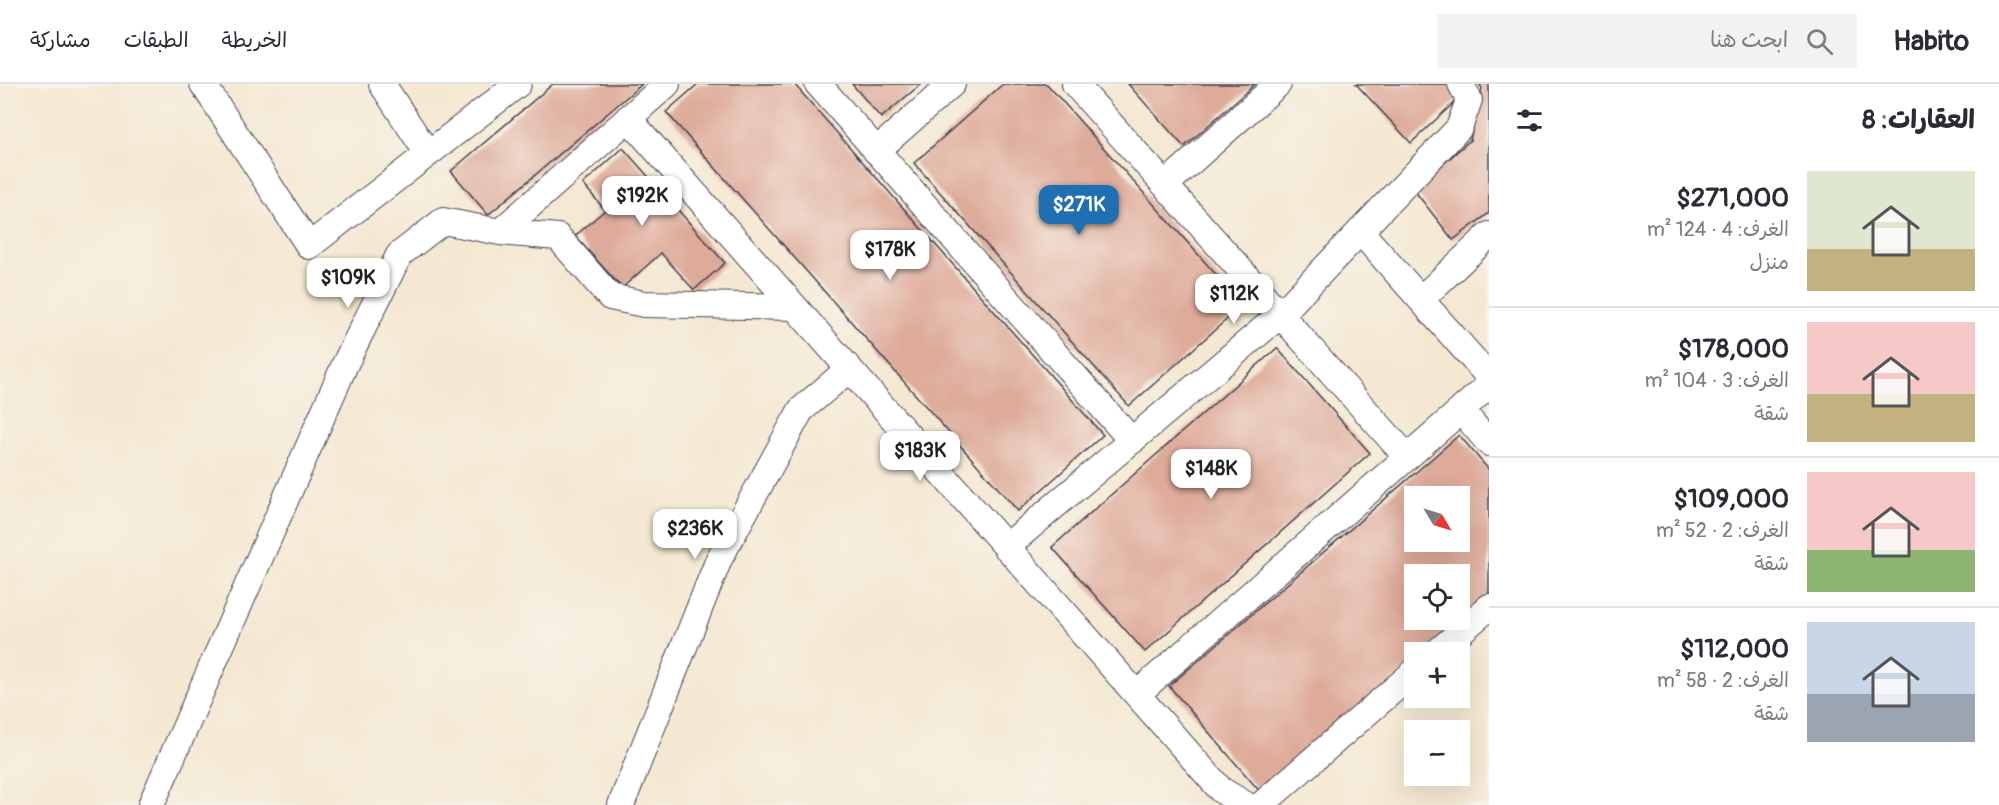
<!DOCTYPE html>
<html lang="ar">
<head>
<meta charset="utf-8">
<style>
	:root { --surface:#fff; --page:#f2f2f3; --text:#2b2b33; --muted:#7c7c81; --line:#e1e1e2; --accent:#1f6fb2 }
	body { margin:0; font-family:Pangolin,"Playpen Sans Arabic",sans-serif; background:var(--page); color:var(--text); direction:rtl; height:100vh; display:flex; flex-direction:column; font-size:22px; white-space:nowrap }
	* { box-sizing:border-box; margin:0 }
	p { font-size:20px; color:var(--muted) }
	.icon { flex:none; width:33px; height:33px; fill:none; stroke:currentColor; stroke-width:2; stroke-linecap:round; stroke-linejoin:round }
	.map { position:relative; flex:1; overflow:hidden; direction:ltr }
	.drawer { display:flex; flex-direction:column; background:var(--surface); width:510px }
	.drawer>* { flex:none }
	.needle { width:39px; rotate:128deg }
	.fabs { position:absolute; left:1404px; top:402px; display:grid; gap:12px }
	.fabs a { display:grid; place-items:center; width:66px; height:66px; border-radius:0px; background:var(--surface); box-shadow:0 6px 24px #0002; font-size:30px }
	.price { position:absolute; translate:-50% -51px; padding:0 14px; border-radius:12px; background:#fff; color:#222; font-size:20px; line-height:39px; filter:drop-shadow(0 2px 3px #0008) }
	.price::after { content:''; position:absolute; left:50%; top:36px; width:18px; height:14px; margin-left:-9px; background:inherit; clip-path:polygon(0 0,100% 0,50% 100%) }
	.price.on { background:var(--accent); color:#fff }
	ul { padding:0; list-style:none }
	li { display:flex; align-items:center; gap:18px; height:150px; padding:0 24px }
	li+li { border-top:2px solid var(--line) }
	li span { display:grid; place-items:center; flex:none; width:168px; height:120px; border-radius:0px; color:#555 }
	li>.icon { margin-inline-start:auto }
	span .icon { width:72px; height:72px; fill:#fffc; stroke-width:1 }
	li b { font-size:26px }
	h2 { display:flex; justify-content:space-between; align-items:center; height:72px; padding:0 24px; font-size:26px }
	header { display:flex; align-items:center; gap:36px; box-sizing:border-box; height:84px; padding:0 30px; background:var(--surface); border-bottom:2px solid var(--line) }
	header strong { font-size:28px }
	nav { display:flex; gap:33px; margin-inline-start:auto; font-size:21px }
	.search { width:420px; height:54px; background:var(--page); display:flex; align-items:center; gap:15px; box-sizing:border-box; padding:0 21px; border-radius:0px; color:var(--muted); font-size:22px }
	main { display:flex; flex:1; min-height:0 }
	.map>svg:first-child { display:block }
</style>
</head>
<body>
<header>
<strong>Habito</strong>
<div class="search"><svg class="icon" aria-label="search" viewBox="0 0 24 24"><circle cx="10" cy="10" r="6"/><path d="M15 15l6 6"/></svg>ابحث هنا</div>
<nav><a>الخريطة</a><a>الطبقات</a><a>مشاركة</a></nav>
</header>
<main>
<section class="drawer">
<h2>العقارات: 8<svg class="icon" aria-label="filters" viewBox="0 0 24 24"><path d="M4 7h16M4 17h16"/><circle cx="9" cy="7" r="2"/><circle cx="15" cy="17" r="2"/></svg></h2>
<ul>
<li><span style="background:linear-gradient(#dfe7d0 65%,#c2b280 0)"><svg class="icon" aria-label="home" viewBox="0 0 24 24"><path d="M3 11l9-7 9 7M6 9v11h12V9"/></svg></span><div><b>$271,000</b><p>الغرف: 4 · 124 m²</p><p>منزل</p></div></li>
<li><span style="background:linear-gradient(#f6c9c9 60%,#c2b280 0)"><svg class="icon" aria-label="home" viewBox="0 0 24 24"><path d="M3 11l9-7 9 7M6 9v11h12V9"/></svg></span><div><b>$178,000</b><p>الغرف: 3 · 104 m²</p><p>شقة</p></div></li>
<li><span style="background:linear-gradient(#f6c9c9 65%,#8fb573 0)"><svg class="icon" aria-label="home" viewBox="0 0 24 24"><path d="M3 11l9-7 9 7M6 9v11h12V9"/></svg></span><div><b>$109,000</b><p>الغرف: 2 · 52 m²</p><p>شقة</p></div></li>
<li><span style="background:linear-gradient(#c9d6e8 60%,#9aa5b1 0)"><svg class="icon" aria-label="home" viewBox="0 0 24 24"><path d="M3 11l9-7 9 7M6 9v11h12V9"/></svg></span><div><b>$112,000</b><p>الغرف: 2 · 58 m²</p><p>شقة</p></div></li>
</ul>
</section>
<div class="map">
<svg width="1489" height="721" viewBox="0 0 1489 721">
	<rect width="100%" height="100%" fill="#f7f3e8"/>
	<filter id="ink" filterUnits="userSpaceOnUse"><feTurbulence type="fractalNoise" baseFrequency=".0167" numOctaves="2"/><feDisplacementMap in="SourceGraphic" scale="12" xChannelSelector="R" yChannelSelector="G"/><feConvolveMatrix kernelMatrix="1 2 1 2 8 2 1 2 1" color-interpolation-filters="sRGB"/></filter>
	<filter id="wash" filterUnits="userSpaceOnUse"><feTurbulence type="fractalNoise" baseFrequency=".008" numOctaves="4" result="noise"/><feDisplacementMap in="SourceGraphic" scale="24" xChannelSelector="R" yChannelSelector="G"/><feGaussianBlur stdDeviation="1.35" result="paint"/><feColorMatrix in="noise" values="0 0 0 0 0 0 0 0 0 0 0 0 0 0 0 0 0 1.4 0 .05"/><feComposite in="paint" operator="in"/></filter>
	<g filter="url(#wash)">
		<rect width="100%" height="100%" fill="#f4e8d2"/>
		<g id="blocks">
			<path fill="#deaa9a" fill-rule="evenodd" d="M 553,0 L 642,0 L 488,131 L 451,87 Z
				M 698,0 L 794,0 L 1103,351 L 1018,427 L 666,28 Z
				M 852,0 L 921,0 L 881,34 Z
				M 1003,0 L 1047,0 L 1243,221 L 1129,322 L 914,79 Z
				M 1128,0 L 1255,0 L 1184,63 Z
				M 1356,0 L 1450,0 L 1461,12 L 1411,59 Z
				M 1479,0 L 1489,0 L 1489,129 L 1453,156 L 1414,106 L 1470,56 L 1482,4 Z
				M 623,64 L 725,179 L 694,206 L 661,169 L 622,204 L 575,152 L 605,126 L 583,100 Z
				M 1277,264 L 1370,369 L 1145,568 L 1052,463 Z
				M 1459,351 L 1489,386 L 1489,513 L 1425,568 L 1414,568 L 1414,578 L 1262,710 L 1169,602 ZM 1414,412 L 1460,412 L 1460,458 L 1414,458 ZM 1414,490 L 1460,490 L 1460,536 L 1414,536 Z"/>
		</g>
	</g>
	<g filter="url(#ink)">
		<use href="#blocks" fill-opacity="0" stroke="#424052" stroke-width="1.5"/>
		<g fill="none" stroke-linecap="round" stroke-linejoin="round">
			<defs>
				<path id="street" d="M 203,0 L 309,162 L 518,0
					M 382,0 L 428,70
					M 818,0 L 1132,357
					M 1075,0 L 1407,373
					M 628,34 L 1221,706 L 1246,721
					M 876,67 L 952,0
					M 1165,101 L 1278,0
					M 1360,147 L 1489,293
					M 500,148 L 667,0
					M 1421,215 L 1489,151
					M 1489,301 L 1461,326 L 1489,359
					M 1006,463 L 1280,231 L 1459,44 L 1469,16 L 1461,0
					M 1437,568 L 1489,523
					M 1137,610 L 1461,326
					M 151,721 L 346,278 L 399,171 L 443,137 L 500,148 L 558,153 L 610,213 L 644,220 L 795,223
					M 621,721 L 719,475 L 801,326 L 849,285
					M 1261,721 L 1414,588"/>
			</defs>
			<use href="#street" stroke="#424052" stroke-width="28"/>
			<use href="#street" stroke="#fff" stroke-width="26"/>
		</g>
	</g>
</svg>
<div class="fabs">
<a><svg class="needle" viewBox="-14 -14 28 28"><path d="M0-13l5 13h-10z" fill="#e53935"/><path d="M0 13l5-13h-10z" fill="#7c7c81"/></svg></a>
<a><svg class="icon" aria-label="locate" viewBox="0 0 24 24"><circle cx="12" cy="12" r="6"/><path d="M12 2v4M12 18v4M2 12h4M18 12h4"/></svg></a>
<a>+</a>
<a>−</a>
</div>
<b class="price" style="left:642px;top:143px">$192K</b>
<b class="price on" style="left:1079px;top:152px">$271K</b>
<b class="price" style="left:890px;top:197px">$178K</b>
<b class="price" style="left:348px;top:225px">$109K</b>
<b class="price" style="left:1234px;top:241px">$112K</b>
<b class="price" style="left:920px;top:398px">$183K</b>
<b class="price" style="left:1211px;top:416px">$148K</b>
<b class="price" style="left:695px;top:476px">$236K</b>
</div>
</main>
</body>
</html>
